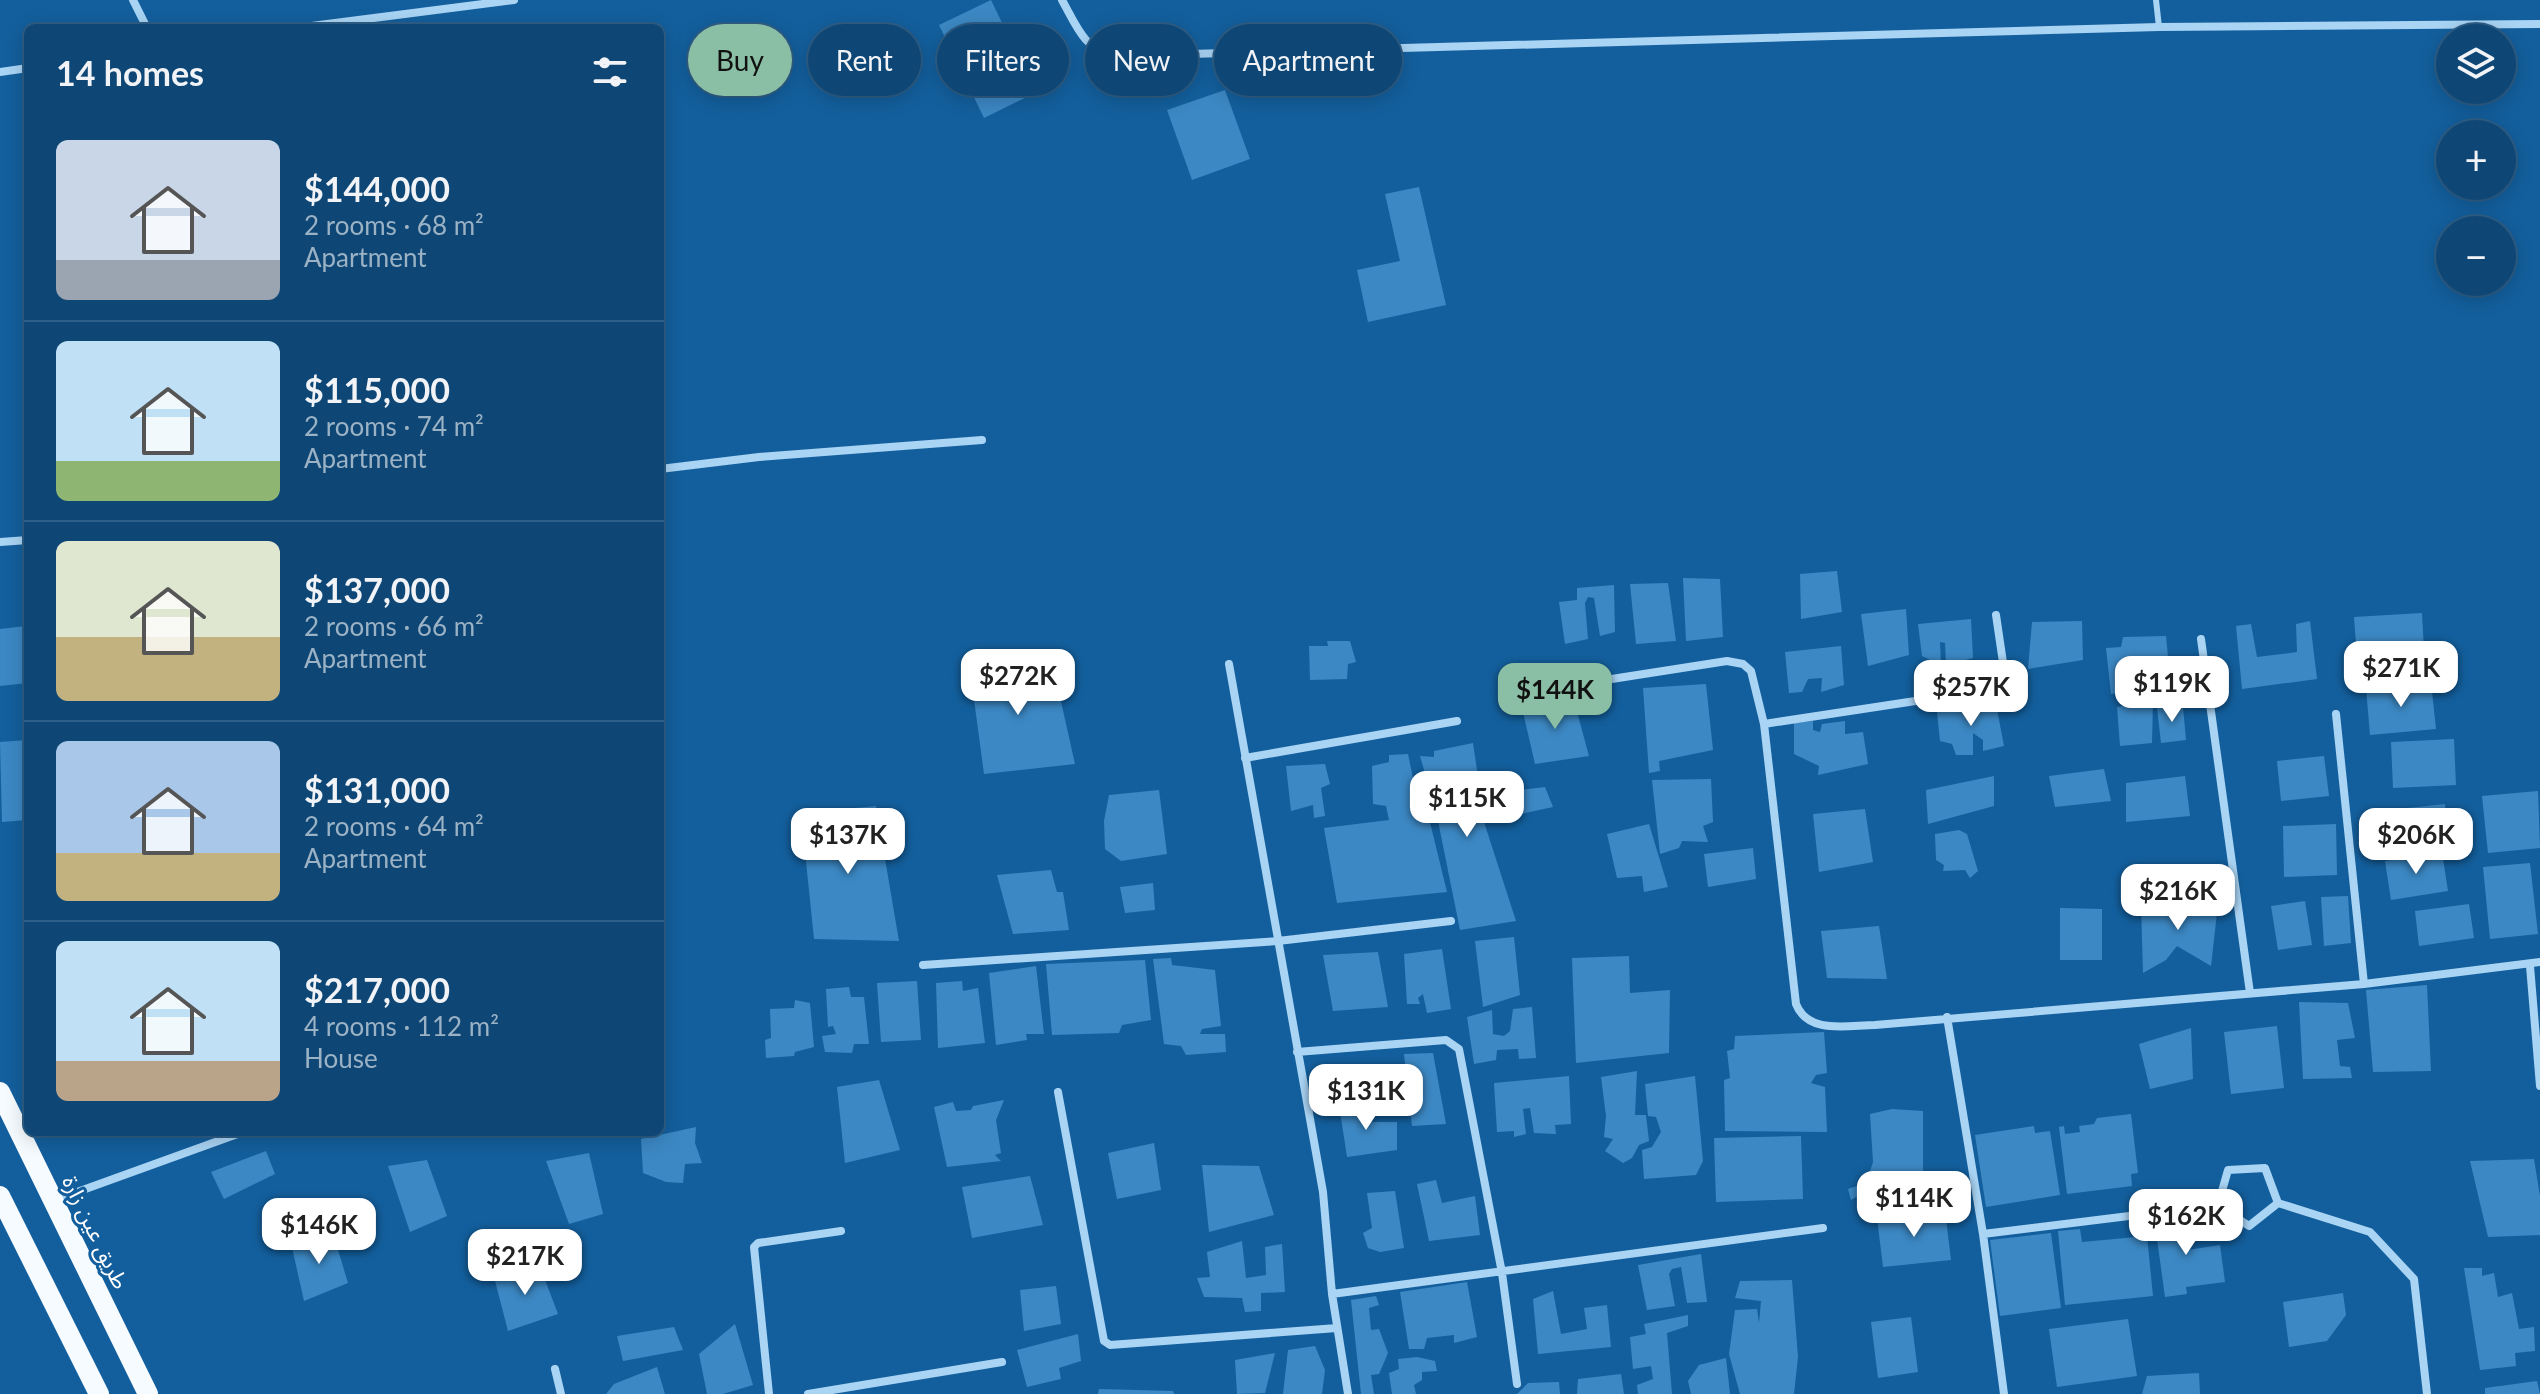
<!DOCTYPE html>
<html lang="en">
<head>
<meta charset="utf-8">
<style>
	:root { --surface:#0e4776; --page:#1c517e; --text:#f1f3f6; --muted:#9bb2c5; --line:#2e5f88; --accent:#8abfa5 }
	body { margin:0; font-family:Lato,"Noto Sans Arabic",sans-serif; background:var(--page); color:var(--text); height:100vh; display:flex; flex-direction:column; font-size:30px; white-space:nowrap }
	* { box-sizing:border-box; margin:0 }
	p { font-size:26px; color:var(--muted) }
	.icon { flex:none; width:44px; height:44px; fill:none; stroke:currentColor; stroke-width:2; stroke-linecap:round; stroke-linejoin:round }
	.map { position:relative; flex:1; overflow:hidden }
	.side { position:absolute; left:24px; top:24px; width:640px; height:1112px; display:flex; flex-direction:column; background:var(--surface); border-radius:12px; box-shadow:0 4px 20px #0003,0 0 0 2px var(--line) }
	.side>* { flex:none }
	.guide { position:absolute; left:688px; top:24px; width:760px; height:72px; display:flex; gap:16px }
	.fabs { position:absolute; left:2436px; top:24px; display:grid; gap:16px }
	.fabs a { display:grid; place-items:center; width:80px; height:80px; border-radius:50%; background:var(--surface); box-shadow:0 4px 20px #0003,0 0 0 2px var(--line); font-size:40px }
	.price { position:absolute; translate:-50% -68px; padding:0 18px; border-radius:16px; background:#fff; color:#222; font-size:26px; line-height:52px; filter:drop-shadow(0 2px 4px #0008) }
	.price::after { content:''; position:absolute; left:50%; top:48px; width:24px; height:18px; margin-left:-12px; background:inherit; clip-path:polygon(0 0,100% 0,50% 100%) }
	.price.current { background:var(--accent); color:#111 }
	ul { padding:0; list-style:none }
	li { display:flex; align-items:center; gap:24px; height:200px; padding:0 32px }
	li+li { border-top:2px solid var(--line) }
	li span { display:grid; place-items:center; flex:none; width:224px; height:160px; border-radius:12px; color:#555 }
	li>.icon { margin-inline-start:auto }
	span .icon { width:96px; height:96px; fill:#fffc; stroke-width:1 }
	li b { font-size:34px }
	h2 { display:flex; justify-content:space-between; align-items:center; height:96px; padding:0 32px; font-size:34px }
	.tag { padding:0 28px; border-radius:36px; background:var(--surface); box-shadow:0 4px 20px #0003,0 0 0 2px var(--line); font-size:28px; line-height:72px }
	.tag.current { background:var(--accent); color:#111 }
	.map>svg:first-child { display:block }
</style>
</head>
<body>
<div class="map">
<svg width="2540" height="1394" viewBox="0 0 2540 1394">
	<rect width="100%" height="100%" fill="#135f9d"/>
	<path fill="#3c88c4" d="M 991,0 L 1007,33 L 1016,28 L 1045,88 L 984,118 L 939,25 Z
		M 1225,90 L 1250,159 L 1192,180 L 1167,110 Z
		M 1419,187 L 1446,305 L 1368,322 L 1357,270 L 1400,261 L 1385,194 Z
		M 1837,571 L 1842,612 L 1801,619 L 1800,574 Z
		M 1683,578 L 1720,579 L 1723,637 L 1686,641 Z
		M 1668,583 L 1676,641 L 1636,644 L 1630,584 Z
		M 1614,585 L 1615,632 L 1600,636 L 1594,598 L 1588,597 L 1585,603 L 1588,639 L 1565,644 L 1559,602 L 1577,600 L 1577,588 Z
		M 1906,609 L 1909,655 L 1868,666 L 1861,614 Z
		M 2422,613 L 2425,669 L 2358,672 L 2354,617 Z
		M 1971,619 L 1973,658 L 1946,665 L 1945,643 L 1940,642 L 1941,665 L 1922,656 L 1918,624 Z
		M 2082,621 L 2083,660 L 2028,669 L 2032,622 Z
		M 2310,621 L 2317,679 L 2242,689 L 2236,626 L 2251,624 L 2257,657 L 2297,652 L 2296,624 Z
		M 26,626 L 28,683 L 0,686 L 0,629 Z
		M 2166,636 L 2170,678 L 2154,679 L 2150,690 L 2137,691 L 2137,672 L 2129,674 L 2131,691 L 2111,694 L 2106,648 L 2121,647 L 2123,637 Z
		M 1327,641 L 1350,641 L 1356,662 L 1348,664 L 1347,679 L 1310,680 L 1309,646 L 1328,646 Z
		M 1841,646 L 1844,685 L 1821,692 L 1822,678 L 1808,679 L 1802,692 L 1789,693 L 1785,652 Z
		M 1035,656 L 1045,693 L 1060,697 L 1075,764 L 984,774 L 969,662 Z
		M 2431,682 L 2436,729 L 2370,735 L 2366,688 Z
		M 1706,684 L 1713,750 L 1659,761 L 1660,771 L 1649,773 L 1643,688 Z
		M 1573,697 L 1589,756 L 1535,764 L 1522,708 Z
		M 2153,701 L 2152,743 L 2120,746 L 2117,707 Z
		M 1996,704 L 2004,746 L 1983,751 L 1983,740 L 1973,733 L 1973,755 L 1956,755 L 1952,744 L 1940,741 L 1937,712 Z
		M 2183,707 L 2186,740 L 2161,743 L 2157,708 Z
		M 1813,721 L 1813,730 L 1820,732 L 1822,724 L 1845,721 L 1845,734 L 1863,732 L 1868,764 L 1818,775 L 1819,766 L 1794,754 L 1794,723 Z
		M 2454,739 L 2456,785 L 2393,788 L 2391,742 Z
		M 28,740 L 28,820 L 2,822 L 0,742 Z
		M 1473,743 L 1485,825 L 1516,921 L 1460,930 L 1436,811 L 1420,756 L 1434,757 L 1434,751 Z
		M 1408,754 L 1418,802 L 1426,806 L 1447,892 L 1337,903 L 1324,828 L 1389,820 L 1386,806 L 1373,804 L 1372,766 L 1389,762 L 1389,755 Z
		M 2324,756 L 2329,796 L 2281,801 L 2277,761 Z
		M 1325,764 L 1330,784 L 1321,788 L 1325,816 L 1314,818 L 1313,805 L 1291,811 L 1286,766 Z
		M 2104,769 L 2111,801 L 2055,807 L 2049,776 Z
		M 1994,776 L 1994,806 L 1928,824 L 1926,790 Z
		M 2185,776 L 2190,816 L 2126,822 L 2126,783 Z
		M 1711,779 L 1713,822 L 1703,826 L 1708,842 L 1682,841 L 1679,848 L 1660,854 L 1652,780 Z
		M 1545,787 L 1553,807 L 1498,819 L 1496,814 L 1486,811 L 1484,794 Z
		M 1159,790 L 1167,854 L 1121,861 L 1105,849 L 1104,821 L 1109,795 Z
		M 2538,791 L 2540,848 L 2488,853 L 2482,796 Z
		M 2445,804 L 2449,844 L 2392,850 L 2388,810 Z
		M 876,806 L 899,941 L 814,939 L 801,813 Z
		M 1865,809 L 1873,862 L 1819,872 L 1813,814 Z
		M 1649,824 L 1668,887 L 1644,892 L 1642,876 L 1617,878 L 1607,834 Z
		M 2336,824 L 2337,875 L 2284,877 L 2283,826 Z
		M 1959,830 L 1967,834 L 1978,871 L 1970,878 L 1965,870 L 1943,871 L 1944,865 L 1936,860 L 1935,834 Z
		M 1753,848 L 1756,879 L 1708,887 L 1704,854 Z
		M 2442,852 L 2448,891 L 2391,900 L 2385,861 Z
		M 2530,863 L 2538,934 L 2490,939 L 2483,867 Z
		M 1051,870 L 1057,892 L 1063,892 L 1069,930 L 1013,934 L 997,875 Z
		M 1153,883 L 1155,910 L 1125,913 L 1120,887 Z
		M 2348,896 L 2351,943 L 2324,946 L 2321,897 Z
		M 2305,901 L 2312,945 L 2278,950 L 2271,906 Z
		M 2218,904 L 2211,966 L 2177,946 L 2166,960 L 2143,973 L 2141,906 Z
		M 2469,904 L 2474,938 L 2419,946 L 2415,911 Z
		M 2060,908 L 2102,909 L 2102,960 L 2060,960 Z
		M 1879,926 L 1887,979 L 1827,978 L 1821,931 Z
		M 1514,937 L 1520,995 L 1483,1007 L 1475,941 Z
		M 1442,949 L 1451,1009 L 1427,1013 L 1423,994 L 1418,998 L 1420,1004 L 1407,1004 L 1404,954 Z
		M 1378,952 L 1388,1007 L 1333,1011 L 1323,955 Z
		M 1629,956 L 1630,993 L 1670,990 L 1669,1053 L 1576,1063 L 1572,958 Z
		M 1171,958 L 1172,965 L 1215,970 L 1221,1026 L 1202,1029 L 1200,1034 L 1225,1034 L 1226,1052 L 1186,1055 L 1181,1046 L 1164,1044 L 1153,959 Z
		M 1145,960 L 1151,1020 L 1122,1025 L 1119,1033 L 1052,1035 L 1046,964 Z
		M 1036,966 L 1044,1034 L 1026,1034 L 1027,1040 L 996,1045 L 989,973 Z
		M 917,981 L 921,1040 L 881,1042 L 877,983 Z
		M 962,981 L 963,991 L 978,988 L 985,1043 L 938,1048 L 936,983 Z
		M 2427,985 L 2431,1071 L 2373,1072 L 2366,990 Z
		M 849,987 L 851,997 L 864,997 L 869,1044 L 854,1044 L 852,1053 L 825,1052 L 822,1036 L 836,1034 L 833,1026 L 828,1027 L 826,989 Z
		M 795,1000 L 810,1003 L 814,1047 L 795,1052 L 794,1056 L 766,1058 L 765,1040 L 771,1038 L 770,1009 L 794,1008 Z
		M 2299,1002 L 2348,1003 L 2355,1038 L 2337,1040 L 2340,1066 L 2350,1067 L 2352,1078 L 2303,1079 Z
		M 1532,1007 L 1536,1058 L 1519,1059 L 1518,1049 L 1497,1050 L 1496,1060 L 1474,1064 L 1467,1017 L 1492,1010 L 1493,1034 L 1504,1036 L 1510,1031 L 1513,1009 Z
		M 2277,1026 L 2284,1088 L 2231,1094 L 2224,1032 Z
		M 2191,1028 L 2193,1079 L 2150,1089 L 2139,1044 Z
		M 1824,1032 L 1827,1073 L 1816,1075 L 1811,1083 L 1825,1087 L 1827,1132 L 1725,1131 L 1724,1080 L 1730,1078 L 1727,1051 L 1734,1049 L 1735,1036 Z
		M 1433,1053 L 1446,1124 L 1412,1126 L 1404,1054 Z
		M 1637,1071 L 1635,1115 L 1646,1115 L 1649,1141 L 1639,1145 L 1632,1158 L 1623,1163 L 1605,1151 L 1613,1139 L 1604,1137 L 1606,1116 L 1601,1077 Z
		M 1569,1076 L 1571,1124 L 1555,1125 L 1556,1134 L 1534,1133 L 1530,1108 L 1523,1109 L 1526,1134 L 1514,1137 L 1514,1131 L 1497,1132 L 1494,1083 Z
		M 1695,1076 L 1703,1161 L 1696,1175 L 1644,1179 L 1642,1150 L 1652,1147 L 1661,1132 L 1656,1117 L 1648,1116 L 1645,1084 Z
		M 879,1080 L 900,1150 L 845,1163 L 837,1087 Z
		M 1004,1100 L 996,1120 L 1001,1153 L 995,1155 L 1001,1161 L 947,1167 L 934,1107 L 953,1102 L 956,1111 L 971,1110 L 973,1106 Z
		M 1368,1101 L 1366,1122 L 1397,1122 L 1397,1150 L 1347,1157 L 1339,1105 Z
		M 1892,1109 L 1923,1111 L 1923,1175 L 1953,1178 L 1952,1193 L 1865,1192 L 1851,1200 L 1848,1189 L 1866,1183 L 1873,1162 L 1870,1114 Z
		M 2131,1114 L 2138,1173 L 2131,1174 L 2132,1186 L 2067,1194 L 2059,1127 L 2064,1126 L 2065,1134 L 2080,1132 L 2079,1126 L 2094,1124 L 2097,1118 Z
		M 2034,1126 L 2035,1133 L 2050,1131 L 2060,1195 L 1986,1207 L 1975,1135 Z
		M 696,1127 L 695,1143 L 702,1163 L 685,1164 L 683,1183 L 666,1182 L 643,1173 L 641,1139 Z
		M 1801,1136 L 1803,1199 L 1716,1202 L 1714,1138 Z
		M 1154,1143 L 1161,1190 L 1117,1199 L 1108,1153 Z
		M 266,1151 L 275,1174 L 224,1199 L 211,1172 Z
		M 589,1153 L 603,1214 L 569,1224 L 546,1161 Z
		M 2534,1159 L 2540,1196 L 2540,1235 L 2488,1237 L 2470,1161 Z
		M 427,1160 L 447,1216 L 410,1232 L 388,1166 Z
		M 1202,1165 L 1259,1166 L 1274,1215 L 1209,1232 Z
		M 1030,1176 L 1043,1225 L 972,1238 L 962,1187 Z
		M 1436,1180 L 1442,1203 L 1475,1196 L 1480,1235 L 1429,1241 L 1417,1184 Z
		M 1395,1191 L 1404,1248 L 1380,1252 L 1368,1248 L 1363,1233 L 1372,1228 L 1367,1193 Z
		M 1945,1210 L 1951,1260 L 1883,1267 L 1877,1218 Z
		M 2176,1214 L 2178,1225 L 2214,1220 L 2215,1229 L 2185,1234 L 2187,1250 L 2220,1245 L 2225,1282 L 2186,1287 L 2187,1294 L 2165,1297 L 2154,1217 Z
		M 2080,1229 L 2082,1242 L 2147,1236 L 2153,1296 L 2065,1305 L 2058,1231 Z
		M 333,1233 L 348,1283 L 304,1301 L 291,1243 Z
		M 2051,1233 L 2061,1308 L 2000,1316 L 1990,1240 Z
		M 1242,1241 L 1246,1278 L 1266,1275 L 1265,1247 L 1282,1244 L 1285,1292 L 1261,1293 L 1261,1311 L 1245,1312 L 1242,1298 L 1204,1297 L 1197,1278 L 1210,1277 L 1207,1252 Z
		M 1701,1254 L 1707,1302 L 1687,1303 L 1681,1267 L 1672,1269 L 1669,1274 L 1675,1306 L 1647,1310 L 1638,1265 Z
		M 539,1264 L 558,1314 L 508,1331 L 494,1277 Z
		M 2464,1268 L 2482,1268 L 2482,1276 L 2494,1273 L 2498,1297 L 2512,1293 L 2519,1329 L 2534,1327 L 2535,1351 L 2515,1353 L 2516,1366 L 2480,1370 Z
		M 1792,1280 L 1798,1357 L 1794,1394 L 1740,1394 L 1729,1354 L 1735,1310 L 1757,1309 L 1759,1323 L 1761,1301 L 1735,1298 L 1740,1281 Z
		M 1467,1282 L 1477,1337 L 1454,1343 L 1454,1335 L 1427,1338 L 1424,1349 L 1409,1349 L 1400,1292 Z
		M 1056,1286 L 1061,1324 L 1024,1331 L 1020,1290 Z
		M 1553,1291 L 1561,1334 L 1587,1329 L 1584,1308 L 1607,1305 L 1611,1347 L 1538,1354 L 1533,1299 Z
		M 2343,1293 L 2346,1315 L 2327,1341 L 2289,1347 L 2283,1302 Z
		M 1376,1296 L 1379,1305 L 1369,1308 L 1371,1330 L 1379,1329 L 1388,1353 L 1379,1374 L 1371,1375 L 1374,1394 L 1361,1394 L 1351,1300 Z
		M 1688,1315 L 1688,1326 L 1667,1333 L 1672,1394 L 1638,1394 L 1637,1385 L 1653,1379 L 1651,1366 L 1633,1369 L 1630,1337 L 1646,1334 L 1644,1324 Z
		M 1911,1317 L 1918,1372 L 1878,1378 L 1871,1322 Z
		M 2128,1319 L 2137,1376 L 2057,1387 L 2049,1329 Z
		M 735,1324 L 753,1385 L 723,1394 L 707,1394 L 699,1354 Z
		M 674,1327 L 683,1350 L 623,1361 L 617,1336 Z
		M 1078,1334 L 1081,1361 L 1059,1368 L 1061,1379 L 1027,1387 L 1017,1350 Z
		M 1315,1346 L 1325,1370 L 1322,1394 L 1283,1394 L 1288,1350 Z
		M 1275,1353 L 1265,1393 L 1237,1394 L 1235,1360 Z
		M 1417,1357 L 1435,1361 L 1437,1371 L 1422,1372 L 1422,1380 L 1414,1385 L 1416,1394 L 1392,1394 L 1389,1373 L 1399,1369 L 1398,1359 Z
		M 1726,1358 L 1730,1394 L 1691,1394 L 1688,1381 L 1699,1365 Z
		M 657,1367 L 665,1394 L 606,1394 L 614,1384 Z
		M 2199,1373 L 2200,1394 L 2142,1394 L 2147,1376 Z
		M 1621,1374 L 1624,1394 L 1577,1394 L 1578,1379 Z
		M 2537,1381 L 2540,1394 L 2485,1394 L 2485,1388 Z
		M 1559,1382 L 1560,1394 L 1517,1394 L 1528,1383 Z
		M 1099,1389 L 1173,1391 L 1174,1394 L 1098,1394 Z"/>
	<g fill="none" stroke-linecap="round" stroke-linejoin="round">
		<path stroke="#a9d4f4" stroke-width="6" d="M 2156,0 L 2159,27"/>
		<path stroke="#a9d4f4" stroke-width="8" d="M 133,0 L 147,28
			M 1062,0 C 1077,27 1084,50 1116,56 L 2159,27 L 2540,24
			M 296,28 L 514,0
			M 0,72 L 28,68
			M 660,469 L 759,457 L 982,440
			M 0,542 L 28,540
			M 2201,639 L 2250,993
			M 1229,664 L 1323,1192 L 1332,1294 L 1348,1394
			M 1554,688 L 1727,661 L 1743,664 L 1751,671 L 1764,724 L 1796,1004 C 1808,1035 1848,1025 1875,1025 L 2364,984 L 2540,962
			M 2336,714 L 2364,984
			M 1764,724 L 2001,688 L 2005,676 L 1996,615
			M 1245,758 L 1457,721
			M 923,965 L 1278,941 L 1451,921
			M 2530,966 L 2540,1086
			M 1947,1017 L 1983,1234 L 2004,1394
			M 1297,1052 L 1446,1040 L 1459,1049 L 1502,1273 L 1517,1384
			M 1058,1092 L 1104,1341 L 1110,1345 L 1337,1328
			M 2265,1168 L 2278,1203 L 2249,1226 L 2218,1205 L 2228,1170 Z
			M 55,1200 L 243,1132
			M 2278,1203 L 2370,1232 L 2414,1279 L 2427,1394
			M 1983,1234 L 2218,1205
			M 1332,1294 L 1823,1228
			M 555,1369 L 561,1394
			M 769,1394 L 754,1247 L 758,1243 L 841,1231
			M 808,1394 L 1002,1362"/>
		<path stroke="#f6fbff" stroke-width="20" d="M 0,1092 L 148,1394
			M 0,1196 L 99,1394"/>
	</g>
	<g text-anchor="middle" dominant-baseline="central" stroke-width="6" stroke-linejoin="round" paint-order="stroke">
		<g font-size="22" fill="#fff" stroke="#135f9d">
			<text transform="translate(96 1232) rotate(64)">طريق عين زارة</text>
		</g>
	</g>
</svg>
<div class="fabs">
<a><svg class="icon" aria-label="layers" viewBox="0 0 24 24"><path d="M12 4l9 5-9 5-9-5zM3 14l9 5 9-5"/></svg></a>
<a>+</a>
<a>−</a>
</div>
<b class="price" style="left:2401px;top:709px">$271K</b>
<b class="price" style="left:1018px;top:717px">$272K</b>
<b class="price" style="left:2172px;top:724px">$119K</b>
<b class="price" style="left:1971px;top:728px">$257K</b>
<b class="price current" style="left:1555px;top:731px">$144K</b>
<b class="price" style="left:1467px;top:839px">$115K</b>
<b class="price" style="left:848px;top:876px">$137K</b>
<b class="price" style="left:2416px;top:876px">$206K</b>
<b class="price" style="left:2178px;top:932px">$216K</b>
<b class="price" style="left:1366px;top:1132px">$131K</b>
<b class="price" style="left:1914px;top:1239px">$114K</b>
<b class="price" style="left:2186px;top:1257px">$162K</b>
<b class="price" style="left:319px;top:1266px">$146K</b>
<b class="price" style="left:525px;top:1297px">$217K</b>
<div class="guide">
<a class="tag current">Buy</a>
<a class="tag">Rent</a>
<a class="tag">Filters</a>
<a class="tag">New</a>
<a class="tag">Apartment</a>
</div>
<section class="side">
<h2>14 homes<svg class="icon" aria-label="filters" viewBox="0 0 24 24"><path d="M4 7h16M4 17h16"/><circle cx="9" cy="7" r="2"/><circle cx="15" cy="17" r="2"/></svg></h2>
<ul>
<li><span style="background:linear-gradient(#c9d6e8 75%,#9aa5b1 0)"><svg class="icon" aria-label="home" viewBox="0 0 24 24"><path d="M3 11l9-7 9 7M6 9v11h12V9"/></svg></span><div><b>$144,000</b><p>2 rooms · 68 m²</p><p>Apartment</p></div></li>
<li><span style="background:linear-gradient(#bfe0f5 75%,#8fb573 0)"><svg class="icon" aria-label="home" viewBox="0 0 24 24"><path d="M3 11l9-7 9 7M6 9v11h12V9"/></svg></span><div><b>$115,000</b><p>2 rooms · 74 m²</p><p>Apartment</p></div></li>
<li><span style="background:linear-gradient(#dfe7d0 60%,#c2b280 0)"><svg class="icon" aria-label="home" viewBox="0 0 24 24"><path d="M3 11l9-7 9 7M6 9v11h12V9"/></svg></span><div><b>$137,000</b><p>2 rooms · 66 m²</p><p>Apartment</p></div></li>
<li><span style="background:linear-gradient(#a9c7e8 70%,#c2b280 0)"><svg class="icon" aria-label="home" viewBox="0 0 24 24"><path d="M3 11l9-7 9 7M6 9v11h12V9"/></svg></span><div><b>$131,000</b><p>2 rooms · 64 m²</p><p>Apartment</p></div></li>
<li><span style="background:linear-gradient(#bfe0f5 75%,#b9a48a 0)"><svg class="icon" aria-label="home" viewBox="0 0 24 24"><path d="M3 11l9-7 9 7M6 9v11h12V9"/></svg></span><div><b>$217,000</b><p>4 rooms · 112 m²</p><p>House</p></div></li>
</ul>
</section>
</div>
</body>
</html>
